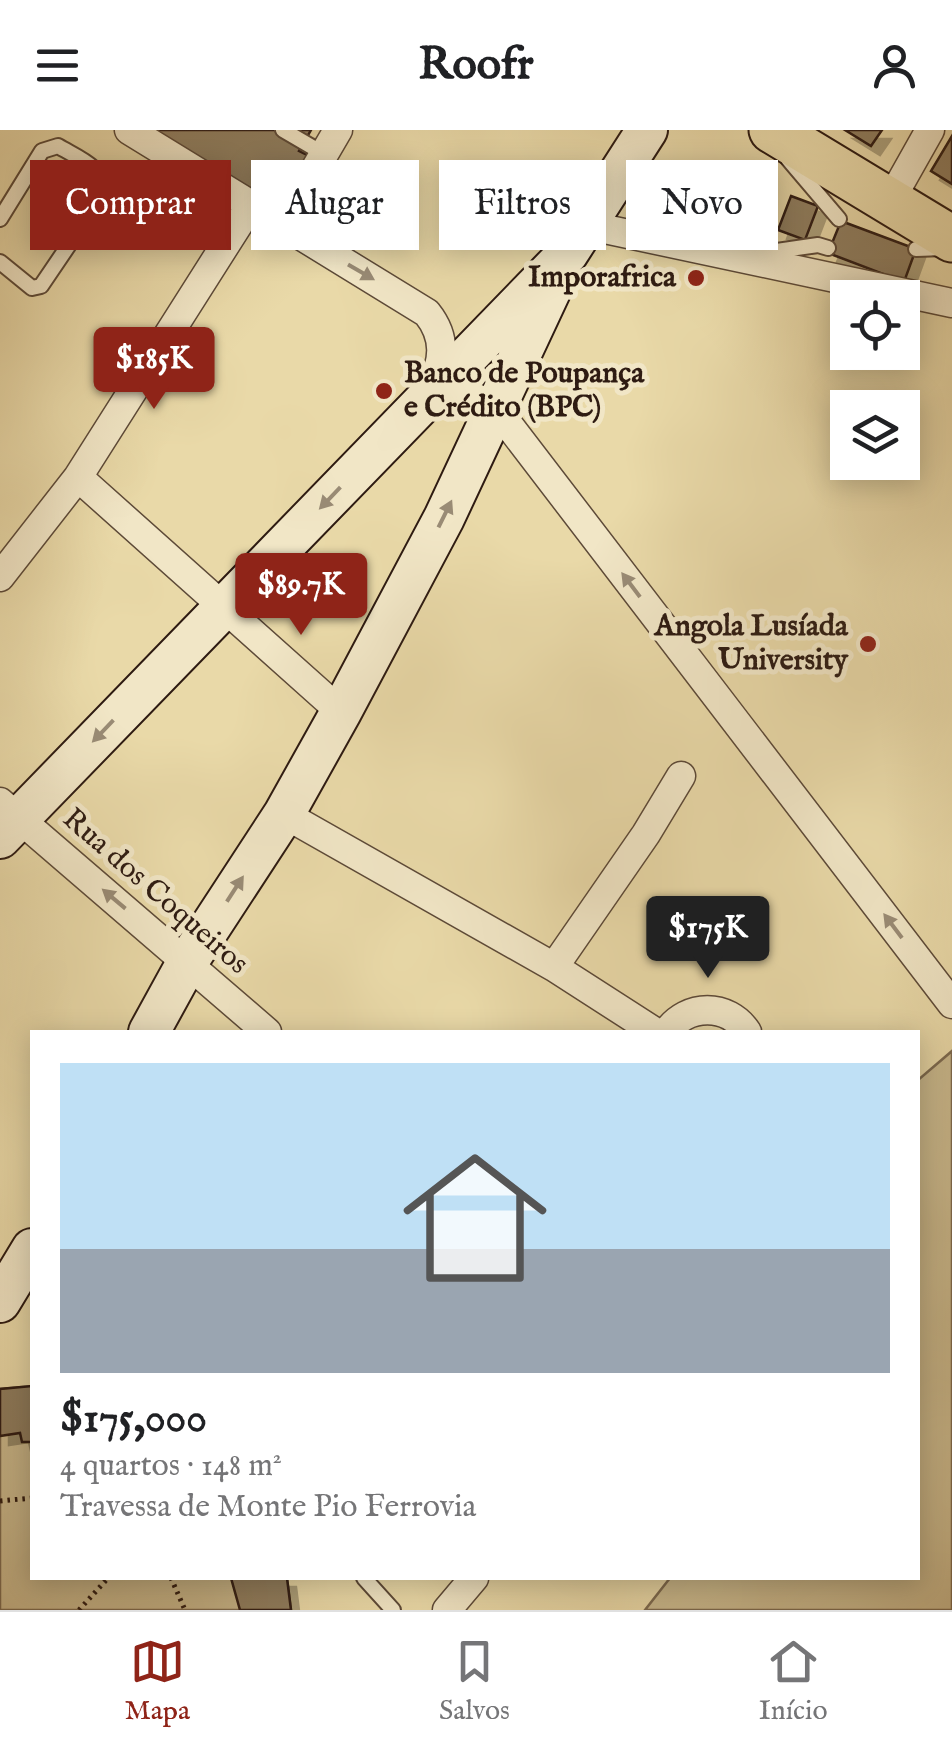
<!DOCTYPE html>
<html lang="pt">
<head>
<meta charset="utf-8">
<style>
	:root { --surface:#fff; --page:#f2f2f2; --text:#202124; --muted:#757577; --line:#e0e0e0; --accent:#8f2418 }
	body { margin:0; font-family:"IM FELL English",serif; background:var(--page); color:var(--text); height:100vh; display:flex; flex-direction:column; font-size:38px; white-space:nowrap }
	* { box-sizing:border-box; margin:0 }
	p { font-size:32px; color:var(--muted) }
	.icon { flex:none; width:55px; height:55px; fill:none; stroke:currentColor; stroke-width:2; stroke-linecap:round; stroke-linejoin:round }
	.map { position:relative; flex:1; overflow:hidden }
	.drawer { position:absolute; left:30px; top:900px; width:890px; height:550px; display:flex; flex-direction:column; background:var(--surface); border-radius:0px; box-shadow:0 5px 25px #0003 }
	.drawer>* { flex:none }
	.hud { position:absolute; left:30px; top:30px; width:892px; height:90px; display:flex; gap:20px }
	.tools { position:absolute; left:830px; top:150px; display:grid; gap:20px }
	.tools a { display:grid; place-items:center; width:90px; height:90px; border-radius:0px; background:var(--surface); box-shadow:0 5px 25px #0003; font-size:50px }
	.price { position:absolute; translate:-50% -85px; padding:0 22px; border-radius:10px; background:var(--accent); color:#fff; font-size:32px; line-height:65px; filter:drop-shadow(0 2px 5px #0008) }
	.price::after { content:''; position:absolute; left:50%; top:60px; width:30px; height:22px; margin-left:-15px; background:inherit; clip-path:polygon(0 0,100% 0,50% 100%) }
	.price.selected { background:#222; color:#fff }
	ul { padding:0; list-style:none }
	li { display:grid; align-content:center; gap:20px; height:530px; padding:0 30px }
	li span { display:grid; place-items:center; height:310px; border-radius:0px; color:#555 }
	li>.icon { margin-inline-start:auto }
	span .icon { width:180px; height:180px; fill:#fffc; stroke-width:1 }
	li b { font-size:42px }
	.tag { padding:0 35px; border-radius:0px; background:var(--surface); box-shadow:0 5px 25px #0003; font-size:35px; line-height:90px }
	.tag.selected { background:var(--accent); color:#fff }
	header { display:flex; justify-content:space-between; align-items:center; height:130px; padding:0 30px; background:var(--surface); font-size:45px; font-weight:700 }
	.menu { display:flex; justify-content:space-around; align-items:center; height:140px; border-top:2px solid var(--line); background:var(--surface); font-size:28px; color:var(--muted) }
	.menu a { display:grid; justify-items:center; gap:5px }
	.menu .selected { color:var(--accent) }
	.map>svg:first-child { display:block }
</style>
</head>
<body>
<header><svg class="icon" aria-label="menu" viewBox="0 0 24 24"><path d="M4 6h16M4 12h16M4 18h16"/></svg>Roofr<svg class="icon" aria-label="person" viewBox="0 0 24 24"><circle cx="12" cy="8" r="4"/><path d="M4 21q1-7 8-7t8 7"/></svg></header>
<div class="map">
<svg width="952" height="1480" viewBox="0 0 952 1480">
	<defs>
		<filter id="shadow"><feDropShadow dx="9" dy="9" stdDeviation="0" flood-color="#0004"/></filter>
	</defs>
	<rect width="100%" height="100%" fill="#e9d9a8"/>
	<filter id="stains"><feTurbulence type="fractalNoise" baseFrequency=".002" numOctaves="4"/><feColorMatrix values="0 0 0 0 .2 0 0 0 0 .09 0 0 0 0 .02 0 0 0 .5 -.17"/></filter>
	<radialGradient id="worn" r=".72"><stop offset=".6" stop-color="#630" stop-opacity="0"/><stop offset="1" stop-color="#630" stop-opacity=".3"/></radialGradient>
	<path fill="#c9b98e" stroke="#7c6a50" stroke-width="2.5" d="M 952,921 L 952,1480 L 645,1480 L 670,1448 L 918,1448 L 918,950 Z
		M 32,1256 L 32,1448 L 287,1448 L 291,1480 L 0,1480 L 0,1259 Z"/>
	<path fill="#8f7e60" stroke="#2e1b12" stroke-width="2.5" filter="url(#shadow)" d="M 136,0 L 311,0 L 299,21 L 309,26 L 292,58 L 280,52 L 265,79 Z
		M 845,0 L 882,0 L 871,16 Z
		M 952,6 L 952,54 L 931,41 Z
		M 791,66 L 818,76 L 805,110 L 778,100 Z
		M 841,91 L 916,119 L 904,152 L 828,123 Z
		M 32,1256 L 32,1312 L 22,1312 L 20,1303 L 0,1306 L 0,1259 Z
		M 231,1448 L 287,1448 L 291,1480 L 240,1480 Z"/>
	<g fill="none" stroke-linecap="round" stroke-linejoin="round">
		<defs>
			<path id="lane" d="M 283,0 L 324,24
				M 788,29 L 839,89
				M 0,89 L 42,21 L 58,16 C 78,28 105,37 104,63 L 41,156 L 32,158 L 0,132
				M 916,119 L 945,118
				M 755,124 L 818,115 L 828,118
				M 364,1448 L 393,1480"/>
			<path id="street" d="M 129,0 L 427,183 C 447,208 444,232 430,259
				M 890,71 L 930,0
				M 586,95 L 952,173
				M 282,96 L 338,0
				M 435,260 L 453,257 L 495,277 L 952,874
				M 78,347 L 341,582
				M 0,447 L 78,347 L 250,76
				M 0,672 L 267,902
				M 284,684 L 554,837 L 655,902
				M 554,837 L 646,704 L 681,646
				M 667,902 C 687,873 728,873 747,902
				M 447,1480 L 474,1448"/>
			<path id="secondary" d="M 0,708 L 568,123 L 647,0
				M 149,902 L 188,831 L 284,684 L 341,582 L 444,388 L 553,155
				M 0,1172 L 32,1119"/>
			<path id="primary" d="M 772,0 L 952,109"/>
		</defs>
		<use href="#lane" stroke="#5d4a38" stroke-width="18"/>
		<use href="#street" stroke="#5d4a38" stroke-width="31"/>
		<use href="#secondary" stroke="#2e1b12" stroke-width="44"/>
		<use href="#primary" stroke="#2e1b12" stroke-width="49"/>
		<path stroke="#2e1b12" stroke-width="5" stroke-dasharray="2.5 5" stroke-linecap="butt" d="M 0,1371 L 32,1368
			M 171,1448 L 185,1480
			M 79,1480 L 108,1448"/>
		<use href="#lane" stroke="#f1e6c6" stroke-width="14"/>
		<use href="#street" stroke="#f1e6c6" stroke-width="28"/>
		<use href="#secondary" stroke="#f1e6c6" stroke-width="40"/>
		<use href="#primary" stroke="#e9d9a8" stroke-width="45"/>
	</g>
	<defs><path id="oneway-solid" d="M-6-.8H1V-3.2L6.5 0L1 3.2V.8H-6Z" transform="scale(2.5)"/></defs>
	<g fill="#998b75">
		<use href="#oneway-solid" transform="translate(361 142) rotate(30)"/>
		<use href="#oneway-solid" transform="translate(330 368) rotate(134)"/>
		<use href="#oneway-solid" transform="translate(445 384) rotate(-64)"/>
		<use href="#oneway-solid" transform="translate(631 455) rotate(-127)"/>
		<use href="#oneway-solid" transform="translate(103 601) rotate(134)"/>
		<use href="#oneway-solid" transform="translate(235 759) rotate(-57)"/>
		<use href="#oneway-solid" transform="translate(114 769) rotate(-140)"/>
		<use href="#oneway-solid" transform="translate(893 796) rotate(-127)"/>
	</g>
	<g fill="#8f2418" stroke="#f1e6c6" stroke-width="4">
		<circle cx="696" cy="148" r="10"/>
		<circle cx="384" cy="261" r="10"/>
		<circle cx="868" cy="514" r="10"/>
	</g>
	<g text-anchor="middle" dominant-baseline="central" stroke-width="10" stroke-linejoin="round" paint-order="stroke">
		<g font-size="30" font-weight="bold" fill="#2e1b12" stroke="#f1e6c6" text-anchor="end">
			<text x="676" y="148">Imporafrica</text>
			<text x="404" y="244" text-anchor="start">Banco de Poupança<tspan x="404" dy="34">e Crédito (BPC)</tspan></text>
			<text x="848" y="497">Angola Lusíada<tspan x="848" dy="34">University</tspan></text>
		</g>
		<g font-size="30" fill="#2e1b12" stroke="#f1e6c6">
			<text transform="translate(155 762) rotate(41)">Rua dos Coqueiros</text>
		</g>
	</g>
	<rect width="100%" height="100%" filter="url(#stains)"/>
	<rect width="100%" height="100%" fill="url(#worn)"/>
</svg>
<div class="tools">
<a><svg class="icon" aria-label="locate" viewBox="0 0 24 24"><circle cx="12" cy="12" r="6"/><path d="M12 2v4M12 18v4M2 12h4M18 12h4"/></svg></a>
<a><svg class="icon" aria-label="layers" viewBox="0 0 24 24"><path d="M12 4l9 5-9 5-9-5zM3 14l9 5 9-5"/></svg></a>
</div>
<b class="price" style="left:154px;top:282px">$185K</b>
<b class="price" style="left:301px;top:508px">$89.7K</b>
<b class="price selected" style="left:708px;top:851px">$175K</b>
<div class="hud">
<a class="tag selected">Comprar</a>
<a class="tag">Alugar</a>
<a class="tag">Filtros</a>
<a class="tag">Novo</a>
</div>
<section class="drawer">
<ul>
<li><span style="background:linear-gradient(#bfe0f5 60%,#9aa5b1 0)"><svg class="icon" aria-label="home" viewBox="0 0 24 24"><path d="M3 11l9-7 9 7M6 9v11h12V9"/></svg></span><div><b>$175,000</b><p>4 quartos · 148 m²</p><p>Travessa de Monte Pio Ferrovia</p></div></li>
</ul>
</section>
</div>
<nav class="menu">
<a class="selected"><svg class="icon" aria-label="map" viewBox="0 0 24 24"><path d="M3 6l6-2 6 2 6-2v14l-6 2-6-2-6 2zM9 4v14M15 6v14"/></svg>Mapa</a>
<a><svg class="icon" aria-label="saved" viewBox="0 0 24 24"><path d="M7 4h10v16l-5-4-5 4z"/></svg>Salvos</a>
<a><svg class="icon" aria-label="home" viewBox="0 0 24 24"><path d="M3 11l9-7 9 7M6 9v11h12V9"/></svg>Início</a>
</nav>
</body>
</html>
